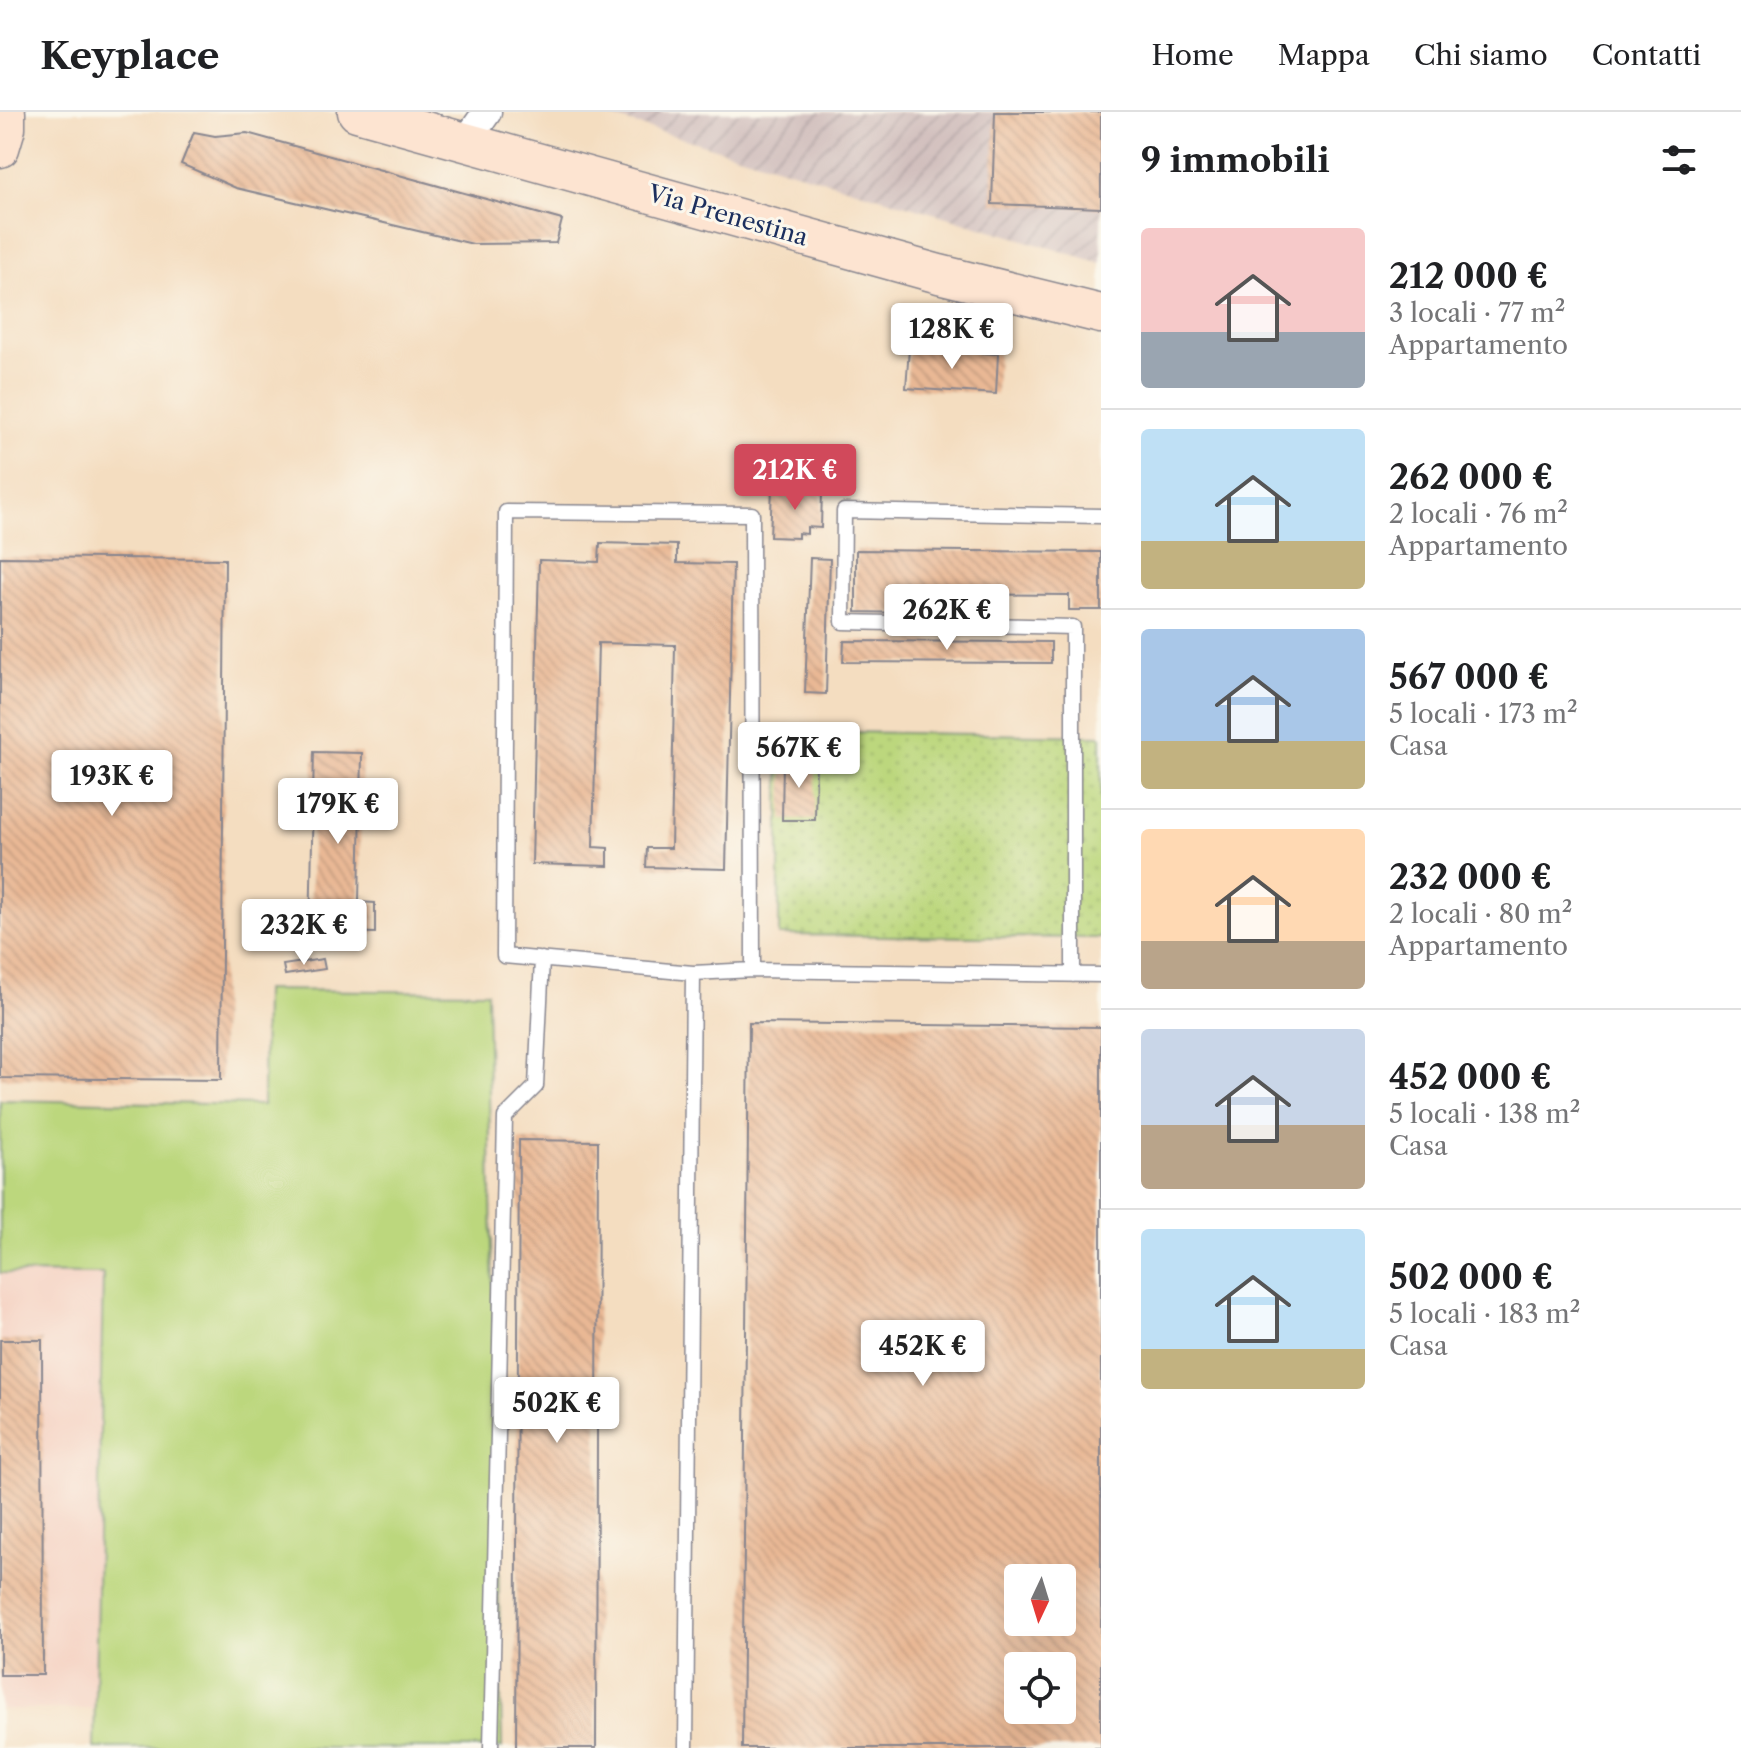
<!DOCTYPE html>
<html lang="it">
<head>
<meta charset="utf-8">
<style>
	:root { --surface:#fff; --page:#f6f6f6; --text:#202124; --muted:#757577; --line:#e0e0e0; --accent:#d1495b }
	body { margin:0; font-family:"Libre Caslon Text",serif; background:var(--page); color:var(--text); height:100vh; display:flex; flex-direction:column; font-size:30px; white-space:nowrap }
	* { box-sizing:border-box; margin:0 }
	p { font-size:26px; color:var(--muted) }
	.icon { flex:none; width:44px; height:44px; fill:none; stroke:currentColor; stroke-width:2; stroke-linecap:round; stroke-linejoin:round }
	.map { position:relative; flex:1; overflow:hidden }
	.details { display:flex; flex-direction:column; background:var(--surface); width:640px }
	.details>* { flex:none }
	.needle { width:52px; rotate:184deg }
	.fabs { position:absolute; left:1004px; top:1452px; display:grid; gap:16px }
	.fabs a { display:grid; place-items:center; width:72px; height:72px; border-radius:8px; background:var(--surface); box-shadow:0 8px 32px #0002; font-size:40px }
	.price { position:absolute; translate:-50% -68px; padding:0 18px; border-radius:8px; background:#fff; color:#222; font-size:26px; line-height:52px; filter:drop-shadow(0 2px 4px #0008) }
	.price::after { content:''; position:absolute; left:50%; top:48px; width:24px; height:18px; margin-left:-12px; background:inherit; clip-path:polygon(0 0,100% 0,50% 100%) }
	.price.on { background:var(--accent); color:#fff }
	ul { padding:0; list-style:none }
	li { display:flex; align-items:center; gap:24px; height:200px; padding:0 40px }
	li+li { border-top:2px solid var(--line) }
	li span { display:grid; place-items:center; flex:none; width:224px; height:160px; border-radius:8px; color:#555 }
	li>.icon { margin-inline-start:auto }
	span .icon { width:96px; height:96px; fill:#fffc; stroke-width:1 }
	li b { font-size:34px }
	h2 { display:flex; justify-content:space-between; align-items:center; height:96px; padding:0 40px; font-size:34px }
	header { display:flex; align-items:center; gap:48px; box-sizing:border-box; height:112px; padding:0 40px; background:var(--surface); border-bottom:2px solid var(--line) }
	header strong { font-size:38px }
	nav { display:flex; gap:44px; margin-inline-start:auto; font-size:28px }
	main { display:flex; flex:1; min-height:0 }
	.map>svg:first-child { display:block }
</style>
</head>
<body>
<header>
<strong>Keyplace</strong>
<nav><a>Home</a><a>Mappa</a><a>Chi siamo</a><a>Contatti</a></nav>
</header>
<main>
<div class="map">
<svg width="1101" height="1636" viewBox="0 0 1101 1636">
	<defs>
		<pattern id="industrial-furrows" width="10" height="10" patternUnits="userSpaceOnUse" patternTransform="scale(2)"><rect width="10" height="10" fill="#d1bfbd"/><path d="M-1 1l2-2M0 10L10 0M9 11l2-2" fill="none" stroke="#b3a4a5"/></pattern>
		<pattern id="park-dots" width="8" height="8" patternUnits="userSpaceOnUse" patternTransform="scale(2)"><rect width="8" height="8" fill="#bcd77d"/><path d="M2 2h.1M6 6h.1" fill="none" stroke="#a1b96e" stroke-width="1.8" stroke-linecap="round"/></pattern>
		<pattern id="building-back-hatch" width="6" height="6" patternUnits="userSpaceOnUse" patternTransform="scale(2)"><rect width="6" height="6" fill="#e9b894"/><path d="M-1 5l2 2M0 0l6 6M5-1l2 2" fill="none" stroke="#c79e82"/></pattern>
	</defs>
	<rect width="100%" height="100%" fill="#fbf7ec"/>
	<filter id="ink" filterUnits="userSpaceOnUse"><feTurbulence type="fractalNoise" baseFrequency=".0125" numOctaves="2"/><feDisplacementMap in="SourceGraphic" scale="16" xChannelSelector="R" yChannelSelector="G"/><feConvolveMatrix kernelMatrix="1 2 1 2 8 2 1 2 1" color-interpolation-filters="sRGB"/></filter>
	<filter id="wash" filterUnits="userSpaceOnUse"><feTurbulence type="fractalNoise" baseFrequency=".006" numOctaves="4" result="noise"/><feDisplacementMap in="SourceGraphic" scale="32" xChannelSelector="R" yChannelSelector="G"/><feGaussianBlur stdDeviation="1.8" result="paint"/><feColorMatrix in="noise" values="0 0 0 0 0 0 0 0 0 0 0 0 0 0 0 0 0 1.4 0 .05"/><feComposite in="paint" operator="in"/></filter>
	<g filter="url(#wash)">
		<rect width="100%" height="100%" fill="#f4ddc0"/>
		<path fill="#f5d2c2" d="M 0,1161 L 103,1162 L 94,1597 L 0,1597 Z"/>
		<path fill="url(#industrial-furrows)" d="M 594,0 L 1101,0 L 1101,151 Z"/>
		<path fill="#bcd77d" stroke="#6c836e" stroke-width="2" d="M 264,878 L 487,880 L 502,1636 L 94,1636 L 103,1162 L 0,1161 L 0,988 L 263,993 Z"/>
		<path fill="url(#park-dots)" stroke="#6c836e" stroke-width="2" d="M 779,619 L 1101,624 L 1101,826 L 779,823 Z"/>
		<g id="blocks">
			<path fill="url(#building-back-hatch)" fill-rule="evenodd" d="M 995,0 L 1101,0 L 1101,96 L 992,92 Z
				M 194,20 L 215,24 L 247,21 L 562,108 L 556,131 L 473,132 L 236,76 L 181,52 Z
				M 909,237 L 998,242 L 996,282 L 906,276 Z
				M 772,376 L 822,378 L 821,416 L 807,415 L 807,422 L 798,421 L 798,426 L 770,425 Z
				M 600,431 L 677,433 L 677,451 L 733,452 L 726,757 L 646,755 L 647,736 L 671,736 L 675,533 L 598,531 L 593,735 L 608,736 L 608,754 L 532,752 L 539,448 L 599,450 Z
				M 856,438 L 1101,440 L 1101,498 L 1069,498 L 1069,483 L 912,482 L 912,501 L 856,500 Z
				M 0,445 L 225,447 L 221,968 L 0,966 Z
				M 810,446 L 830,447 L 826,582 L 805,581 Z
				M 844,529 L 1051,530 L 1051,551 L 843,550 Z
				M 314,640 L 362,641 L 359,790 L 375,791 L 375,821 L 310,819 Z
				M 783,649 L 816,649 L 815,708 L 782,708 Z
				M 323,847 L 325,857 L 285,863 L 283,853 Z
				M 749,911 L 1101,915 L 1101,1636 L 742,1636 ZM 1018,1466 L 1062,1466 L 1062,1510 L 1018,1510 ZM 1018,1554 L 1062,1554 L 1062,1598 L 1018,1598 Z
				M 519,1028 L 598,1029 L 596,1636 L 516,1636 Z
				M 0,1228 L 42,1228 L 43,1563 L 0,1563 Z"/>
		</g>
	</g>
	<g filter="url(#ink)">
		<use href="#blocks" fill-opacity="0" stroke="#88868f" stroke-width="2"/>
		<g fill="none" stroke-linecap="round" stroke-linejoin="round">
			<defs>
				<path id="lane" d="M 506,400 L 752,402 L 753,858 L 693,861 L 504,844 Z
					M 753,858 L 1101,863
					M 1073,863 L 1073,515 L 843,510 L 844,399 L 1101,404
					M 491,1636 L 505,1005 L 536,974 L 542,847
					M 686,1636 L 693,861"/>
				<path id="street" d="M 466,30 L 487,0"/>
				<path id="secondary" d="M 357,0 L 939,162 L 1101,202
					M 0,36 L 6,16 L 6,0"/>
			</defs>
			<use href="#lane" stroke="#88868f" stroke-width="17"/>
			<use href="#street" stroke="#88868f" stroke-width="31"/>
			<use href="#secondary" stroke="#88868f" stroke-width="41"/>
			<use href="#lane" stroke="#fff" stroke-width="14"/>
			<use href="#street" stroke="#fff" stroke-width="28"/>
			<use href="#secondary" stroke="#fde4d1" stroke-width="38"/>
		</g>
	</g>
	<g text-anchor="middle" dominant-baseline="central" stroke-width="6" stroke-linejoin="round" paint-order="stroke">
		<g font-size="24" fill="#1b2f5e" stroke="#fbf7ec">
			<text transform="translate(728 103) rotate(16)">Via Prenestina</text>
		</g>
	</g>
</svg>
<div class="fabs">
<a><svg class="needle" viewBox="-14 -14 28 28"><path d="M0-13l5 13h-10z" fill="#e53935"/><path d="M0 13l5-13h-10z" fill="#757577"/></svg></a>
<a><svg class="icon" aria-label="locate" viewBox="0 0 24 24"><circle cx="12" cy="12" r="6"/><path d="M12 2v4M12 18v4M2 12h4M18 12h4"/></svg></a>
</div>
<b class="price" style="left:952px;top:259px">128K €</b>
<b class="price on" style="left:795px;top:400px">212K €</b>
<b class="price" style="left:947px;top:540px">262K €</b>
<b class="price" style="left:799px;top:678px">567K €</b>
<b class="price" style="left:112px;top:706px">193K €</b>
<b class="price" style="left:338px;top:734px">179K €</b>
<b class="price" style="left:304px;top:855px">232K €</b>
<b class="price" style="left:923px;top:1276px">452K €</b>
<b class="price" style="left:557px;top:1333px">502K €</b>
</div>
<section class="details">
<h2>9 immobili<svg class="icon" aria-label="filters" viewBox="0 0 24 24"><path d="M4 7h16M4 17h16"/><circle cx="9" cy="7" r="2"/><circle cx="15" cy="17" r="2"/></svg></h2>
<ul>
<li><span style="background:linear-gradient(#f6c9c9 65%,#9aa5b1 0)"><svg class="icon" aria-label="home" viewBox="0 0 24 24"><path d="M3 11l9-7 9 7M6 9v11h12V9"/></svg></span><div><b>212 000 €</b><p>3 locali · 77 m²</p><p>Appartamento</p></div></li>
<li><span style="background:linear-gradient(#bfe0f5 70%,#c2b280 0)"><svg class="icon" aria-label="home" viewBox="0 0 24 24"><path d="M3 11l9-7 9 7M6 9v11h12V9"/></svg></span><div><b>262 000 €</b><p>2 locali · 76 m²</p><p>Appartamento</p></div></li>
<li><span style="background:linear-gradient(#a9c7e8 70%,#c2b280 0)"><svg class="icon" aria-label="home" viewBox="0 0 24 24"><path d="M3 11l9-7 9 7M6 9v11h12V9"/></svg></span><div><b>567 000 €</b><p>5 locali · 173 m²</p><p>Casa</p></div></li>
<li><span style="background:linear-gradient(#ffd9b3 70%,#b9a48a 0)"><svg class="icon" aria-label="home" viewBox="0 0 24 24"><path d="M3 11l9-7 9 7M6 9v11h12V9"/></svg></span><div><b>232 000 €</b><p>2 locali · 80 m²</p><p>Appartamento</p></div></li>
<li><span style="background:linear-gradient(#c9d6e8 60%,#b9a48a 0)"><svg class="icon" aria-label="home" viewBox="0 0 24 24"><path d="M3 11l9-7 9 7M6 9v11h12V9"/></svg></span><div><b>452 000 €</b><p>5 locali · 138 m²</p><p>Casa</p></div></li>
<li><span style="background:linear-gradient(#bfe0f5 75%,#c2b280 0)"><svg class="icon" aria-label="home" viewBox="0 0 24 24"><path d="M3 11l9-7 9 7M6 9v11h12V9"/></svg></span><div><b>502 000 €</b><p>5 locali · 183 m²</p><p>Casa</p></div></li>
</ul>
</section>
</main>
</body>
</html>
